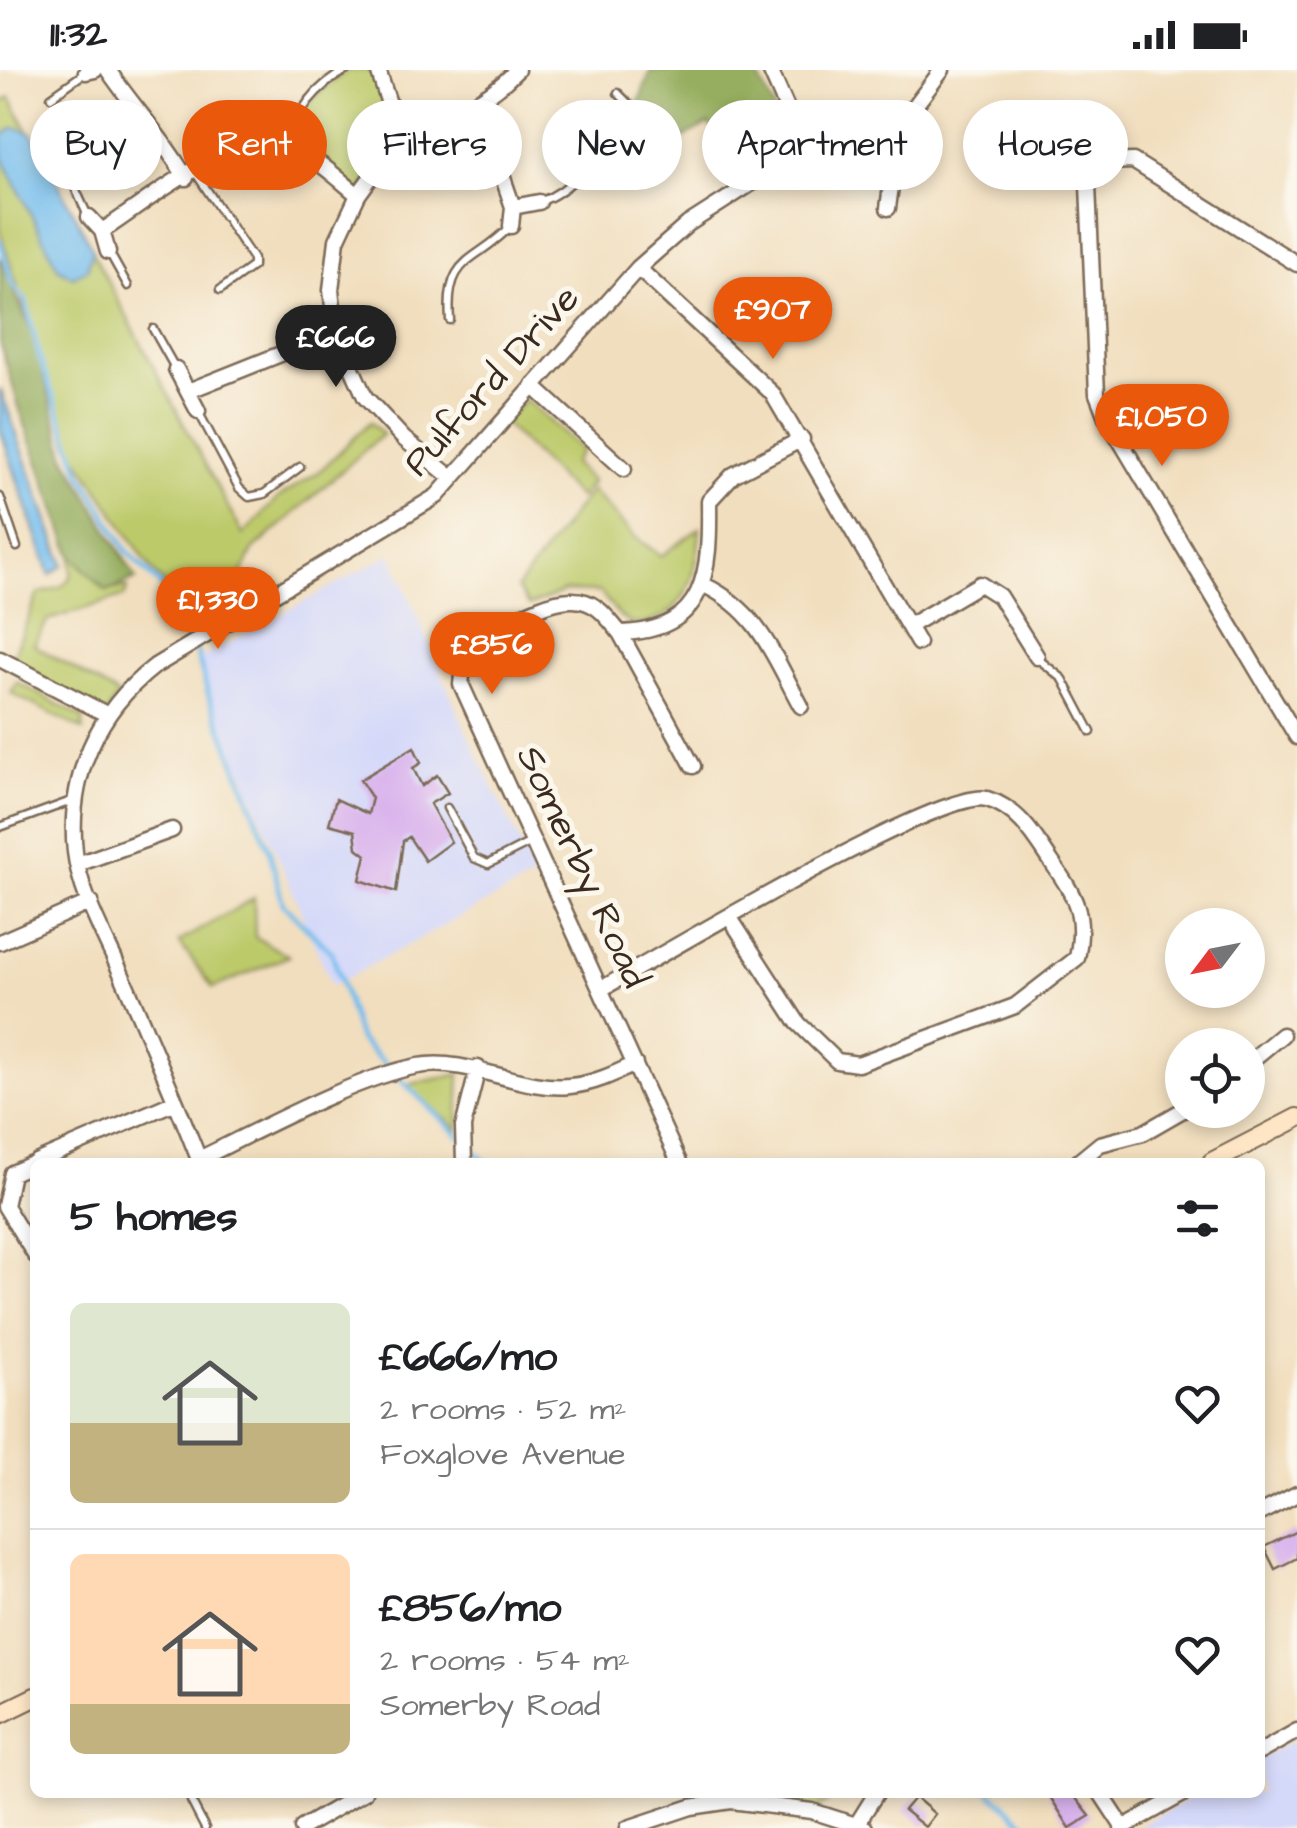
<!DOCTYPE html>
<html lang="en">
<head>
<meta charset="utf-8">
<style>
	:root { --surface:#fff; --page:#f6f6f6; --text:#202124; --muted:#757577; --line:#e0e0e0; --accent:#ea580c }
	body { margin:0; font-family:"Architects Daughter",sans-serif; background:var(--page); color:var(--text); height:100vh; display:flex; flex-direction:column; font-size:38px; white-space:nowrap }
	* { box-sizing:border-box; margin:0 }
	p { font-size:32px; color:var(--muted) }
	.icon { flex:none; width:55px; height:55px; fill:none; stroke:currentColor; stroke-width:2; stroke-linecap:round; stroke-linejoin:round }
	.map { position:relative; flex:1; overflow:hidden }
	.side { position:absolute; left:30px; top:1088px; width:1235px; height:640px; display:flex; flex-direction:column; background:var(--surface); border-radius:15px; box-shadow:0 5px 15px #0003 }
	.side>* { flex:none }
	.top-card { position:absolute; left:30px; top:30px; width:1238px; height:90px; display:flex; gap:20px }
	.needle { width:65px; rotate:238deg }
	.tools { position:absolute; left:1165px; top:838px; display:grid; gap:20px }
	.tools a { display:grid; place-items:center; width:100px; height:100px; border-radius:50%; background:var(--surface); box-shadow:0 5px 15px #0003; font-size:50px }
	.price { position:absolute; translate:-50% -85px; padding:0 22px; border-radius:35px; background:var(--accent); color:#fff; font-size:32px; line-height:65px; filter:drop-shadow(0 2px 5px #0008) }
	.price::after { content:''; position:absolute; left:50%; top:60px; width:30px; height:22px; margin-left:-15px; background:inherit; clip-path:polygon(0 0,100% 0,50% 100%) }
	.price.on { background:#222; color:#fff }
	ul { padding:0; list-style:none }
	li { display:flex; align-items:center; gap:30px; height:250px; padding:0 40px }
	li+li { border-top:2px solid var(--line) }
	li span { display:grid; place-items:center; flex:none; width:280px; height:200px; border-radius:15px; color:#555 }
	li>.icon { margin-inline-start:auto }
	span .icon { width:120px; height:120px; fill:#fffc; stroke-width:1 }
	li b { font-size:42px }
	h2 { display:flex; justify-content:space-between; align-items:center; height:120px; padding:0 40px; font-size:42px }
	.chip { padding:0 35px; border-radius:45px; background:var(--surface); box-shadow:0 5px 15px #0003; font-size:35px; line-height:90px }
	.chip.on { background:var(--accent); color:#fff }
	.status { display:flex; justify-content:space-between; align-items:center; height:70px; padding:0 50px; background:var(--surface); direction:ltr }
	.status svg { height:28px; fill:currentColor }
	.map>svg:first-child { display:block }
</style>
</head>
<body>
<div class="status"><b>11:32</b><svg viewBox="0 0 49 12"><path d="M0 12V9h3v3zM5 12V6h3v6zM10 12V3h3v9zM15 12V0h3v12zM26 1h20v11H26zM47 4h2v5h-2z"/></svg></div>
<div class="map">
<svg width="1297" height="1758" viewBox="0 0 1297 1758">
	<rect width="100%" height="100%" fill="#fbf7ec"/>
	<filter id="ink" filterUnits="userSpaceOnUse"><feTurbulence type="fractalNoise" baseFrequency=".01" numOctaves="2"/><feDisplacementMap in="SourceGraphic" scale="20" xChannelSelector="R" yChannelSelector="G"/><feConvolveMatrix kernelMatrix="1 2 1 2 8 2 1 2 1" color-interpolation-filters="sRGB"/></filter>
	<filter id="wash" filterUnits="userSpaceOnUse"><feTurbulence type="fractalNoise" baseFrequency=".0048" numOctaves="4" result="noise"/><feDisplacementMap in="SourceGraphic" scale="40" xChannelSelector="R" yChannelSelector="G"/><feGaussianBlur stdDeviation="2.25" result="paint"/><feColorMatrix in="noise" values="0 0 0 0 0 0 0 0 0 0 0 0 0 0 0 0 0 1.4 0 .05"/><feComposite in="paint" operator="in"/></filter>
	<g filter="url(#wash)">
		<rect width="100%" height="100%" fill="#f1debe"/>
		<path fill="#d4d8f9" d="M 391,484 L 466,661 L 536,806 L 332,916 L 196,591 Z
			M 1297,1668 L 1297,1758 L 1136,1758 L 1199,1723 L 1260,1722 L 1260,1688 Z"/>
		<path fill="#bdca6b" stroke="#7c7a44" stroke-width="2.5" d="M 348,0 L 376,0 L 395,74 L 358,125 L 288,77 L 304,35 Z
			M 10,27 L 243,465 L 278,428 L 320,401 L 370,352 L 383,364 L 253,480 L 242,504 L 254,521 L 193,559 L 184,535 L 151,499 L 69,375 L 0,162 L 0,34 Z
			M 526,330 L 582,380 L 573,393 L 592,412 L 579,428 L 502,352 Z
			M 591,420 L 635,467 L 661,486 L 700,458 C 698,495 692,533 656,550 C 646,554 635,557 626,551 C 617,545 608,531 600,522 L 565,521 L 529,536 L 517,518 Z
			M 72,486 L 106,521 L 127,517 L 125,526 L 48,550 L 34,575 L 118,625 L 106,644 L 10,594 L 38,524 L 61,517 L 71,507 Z
			M 17,612 L 83,648 L 83,660 L 11,623 Z
			M 254,828 L 255,867 L 289,886 L 213,918 L 179,872 Z
			M 460,1004 L 458,1060 L 406,1015 Z
			M 726,1723 L 816,1723 L 829,1731 L 812,1741 L 731,1731 Z"/>
		<path fill="#96ae5f" stroke="#686c3e" stroke-width="2.5" d="M 651,0 L 755,0 L 795,80 L 746,106 L 709,54 L 610,108 Z
			M 0,187 L 33,265 L 66,388 L 136,509 L 106,521 L 72,486 L 20,340 L 0,272 Z"/>
		<path fill="#74bded" stroke="#587486" stroke-width="2.5" d="M 15,57 L 32,63 L 93,180 L 87,199 L 73,207 L 58,198 L 2,87 L 2,66 Z
			M 0,318 L 64,495 L 50,505 L 0,359 Z"/>
		<g fill="none" stroke-linecap="round" stroke-linejoin="round">
			<path stroke="#74bded" stroke-width="5" d="M 0,171 L 12,213 L 26,231 L 39,286 L 81,403 L 126,480 L 178,534 L 190,559 L 209,627 L 269,779 L 283,834 L 332,883 L 359,969 L 459,1066
				M 467,1074 L 486,1092
				M 990,1722 L 1031,1758"/>
		</g>
		<g id="blocks">
			<path fill="#d8b1ed" d="M 414,677 L 421,693 L 413,698 L 422,716 L 437,705 L 448,723 L 430,734 L 451,772 L 425,791 L 409,767 L 403,771 L 396,822 L 360,810 L 366,785 L 357,778 L 355,761 L 329,754 L 336,729 L 368,744 L 372,728 L 360,710 Z
				M 1297,1461 L 1297,1488 L 1275,1499 L 1264,1477 Z
				M 1047,1722 L 1071,1722 L 1090,1746 L 1070,1758 Z
				M 915,1727 L 935,1744 L 925,1757 L 904,1740 Z"/>
		</g>
	</g>
	<g filter="url(#ink)">
		<use href="#blocks" fill-opacity="0" stroke="#7b6956" stroke-width="2.5"/>
		<g fill="none" stroke-linecap="round" stroke-linejoin="round">
			<defs>
				<path id="lane" d="M 51,27 L 86,2
					M 288,76 C 297,41 314,17 347,0
					M 61,88 L 88,146
					M 195,102 L 253,189 L 253,196 L 220,220
					M 539,132 C 581,118 606,70 631,36 L 618,23
					M 109,182 L 128,216
					M 450,250 C 445,185 475,194 511,156
					M 153,259 L 175,298
					M 199,343 L 239,418 L 249,427 L 264,424 L 300,397
					M 0,427 L 17,477
					M 1037,588 L 1063,609 L 1091,662
					M 447,738 L 474,788 L 488,794 L 533,771
					M 0,757 L 74,730
					M 191,1731 L 205,1758"/>
				<path id="street" d="M 108,0 C 133,37 163,68 186,108
					M 378,0 L 396,55 L 395,74 L 358,125 L 337,170 L 331,220 L 336,262 L 365,327 L 404,369 L 452,408
					M 770,0 L 805,79
					M 86,2 L 95,0
					M 478,35 L 513,137 L 511,156
					M 396,55 C 446,48 481,38 517,0
					M 513,137 L 539,132
					M 888,138 L 899,57
					M 89,147 L 102,161 L 108,182
					M 102,161 C 149,131 230,60 288,77 C 314,85 338,109 358,125
					M 1297,194 L 1133,91 L 1108,92 L 1088,115 L 1097,324 L 1106,347 L 1297,667
					M 638,198 L 772,323 L 918,573
					M 176,299 L 198,341
					M 533,316 L 624,399
					M 188,321 L 336,262
					M 704,515 C 759,541 773,585 801,636
					M 909,556 L 980,514 L 999,526 L 1037,587
					M 620,563 L 693,696
					M 0,589 L 106,644
					M 78,794 L 172,760
					M 0,872 L 91,832
					M 601,919 C 659,887 942,717 987,729 C 1015,737 1032,762 1047,785 C 1073,824 1087,840 1077,888 L 1015,936 L 858,994 L 837,991 L 798,953 L 730,848
					M 1248,993 L 1282,965
					M 199,1089 C 259,1060 354,1008 418,996 C 470,987 519,1021 570,1016 C 593,1014 614,1004 635,994
					M 36,1092 L 175,1032
					M 200,1092 C 176,1031 150,970 124,910 C 107,870 80,825 75,782 C 67,707 97,641 155,596 L 437,426 L 638,198 L 688,154 L 805,79 L 899,57 L 942,0
					M 464,1092 L 463,1057 L 478,998
					M 679,1092 L 461,614 C 462,574 534,531 571,530 C 595,529 607,547 620,563 C 708,561 710,501 709,431 L 733,405 L 802,369
					M 1078,1092 L 1100,1074 L 1143,1063 L 1183,1040
					M 35,1093 L 12,1103 L 5,1136 L 35,1185
					M 1260,1443 L 1297,1424
					M 1260,1682 L 1297,1661
					M 726,1722 L 731,1731 L 812,1741 L 865,1758
					M 1100,1722 L 1123,1757
					M 857,1754 L 877,1722
					M 302,1758 L 364,1722
					M 628,1758 L 691,1737 L 731,1731
					M 1122,1758 L 1187,1722"/>
				<path id="secondary" d="M 1212,1092 L 1297,1048
					M 0,1644 L 35,1627"/>
			</defs>
			<use href="#lane" stroke="#7b6956" stroke-width="11"/>
			<use href="#street" stroke="#7b6956" stroke-width="19"/>
			<use href="#secondary" stroke="#7b6956" stroke-width="22"/>
			<use href="#lane" stroke="#fff" stroke-width="6"/>
			<use href="#street" stroke="#fff" stroke-width="14"/>
			<use href="#secondary" stroke="#fde5c5" stroke-width="18"/>
		</g>
	</g>
	<g text-anchor="middle" dominant-baseline="central" stroke-width="10" stroke-linejoin="round" paint-order="stroke">
		<g font-size="38" fill="#3b2a1e" stroke="#fbf7ec">
			<text transform="translate(492 311) rotate(-48)">Pulford Drive</text>
			<text transform="translate(582 797) rotate(65)">Somerby Road</text>
		</g>
	</g>
</svg>
<div class="tools">
<a><svg class="needle" viewBox="-14 -14 28 28"><path d="M0-13l5 13h-10z" fill="#e53935"/><path d="M0 13l5-13h-10z" fill="#757577"/></svg></a>
<a><svg class="icon" aria-label="locate" viewBox="0 0 24 24"><circle cx="12" cy="12" r="6"/><path d="M12 2v4M12 18v4M2 12h4M18 12h4"/></svg></a>
</div>
<b class="price" style="left:773px;top:292px">£907</b>
<b class="price on" style="left:336px;top:320px">£666</b>
<b class="price" style="left:1162px;top:399px">£1,050</b>
<b class="price" style="left:218px;top:582px">£1,330</b>
<b class="price" style="left:492px;top:627px">£856</b>
<div class="top-card">
<a class="chip">Buy</a>
<a class="chip on">Rent</a>
<a class="chip">Filters</a>
<a class="chip">New</a>
<a class="chip">Apartment</a>
<a class="chip">House</a>
</div>
<section class="side">
<h2>5 homes<svg class="icon" aria-label="filters" viewBox="0 0 24 24"><path d="M4 7h16M4 17h16"/><circle cx="9" cy="7" r="2"/><circle cx="15" cy="17" r="2"/></svg></h2>
<ul>
<li><span style="background:linear-gradient(#dfe7d0 60%,#c2b280 0)"><svg class="icon" aria-label="home" viewBox="0 0 24 24"><path d="M3 11l9-7 9 7M6 9v11h12V9"/></svg></span><div><b>£666/mo</b><p>2 rooms · 52 m²</p><p>Foxglove Avenue</p></div><svg class="icon" aria-label="heart" viewBox="0 0 24 24"><path d="M12 20l-8-8c-3-5 5-10 8-4 3-6 11-1 8 4z"/></svg></li>
<li><span style="background:linear-gradient(#ffd9b3 75%,#c2b280 0)"><svg class="icon" aria-label="home" viewBox="0 0 24 24"><path d="M3 11l9-7 9 7M6 9v11h12V9"/></svg></span><div><b>£856/mo</b><p>2 rooms · 54 m²</p><p>Somerby Road</p></div><svg class="icon" aria-label="heart" viewBox="0 0 24 24"><path d="M12 20l-8-8c-3-5 5-10 8-4 3-6 11-1 8 4z"/></svg></li>
</ul>
</section>
</div>
</body>
</html>
